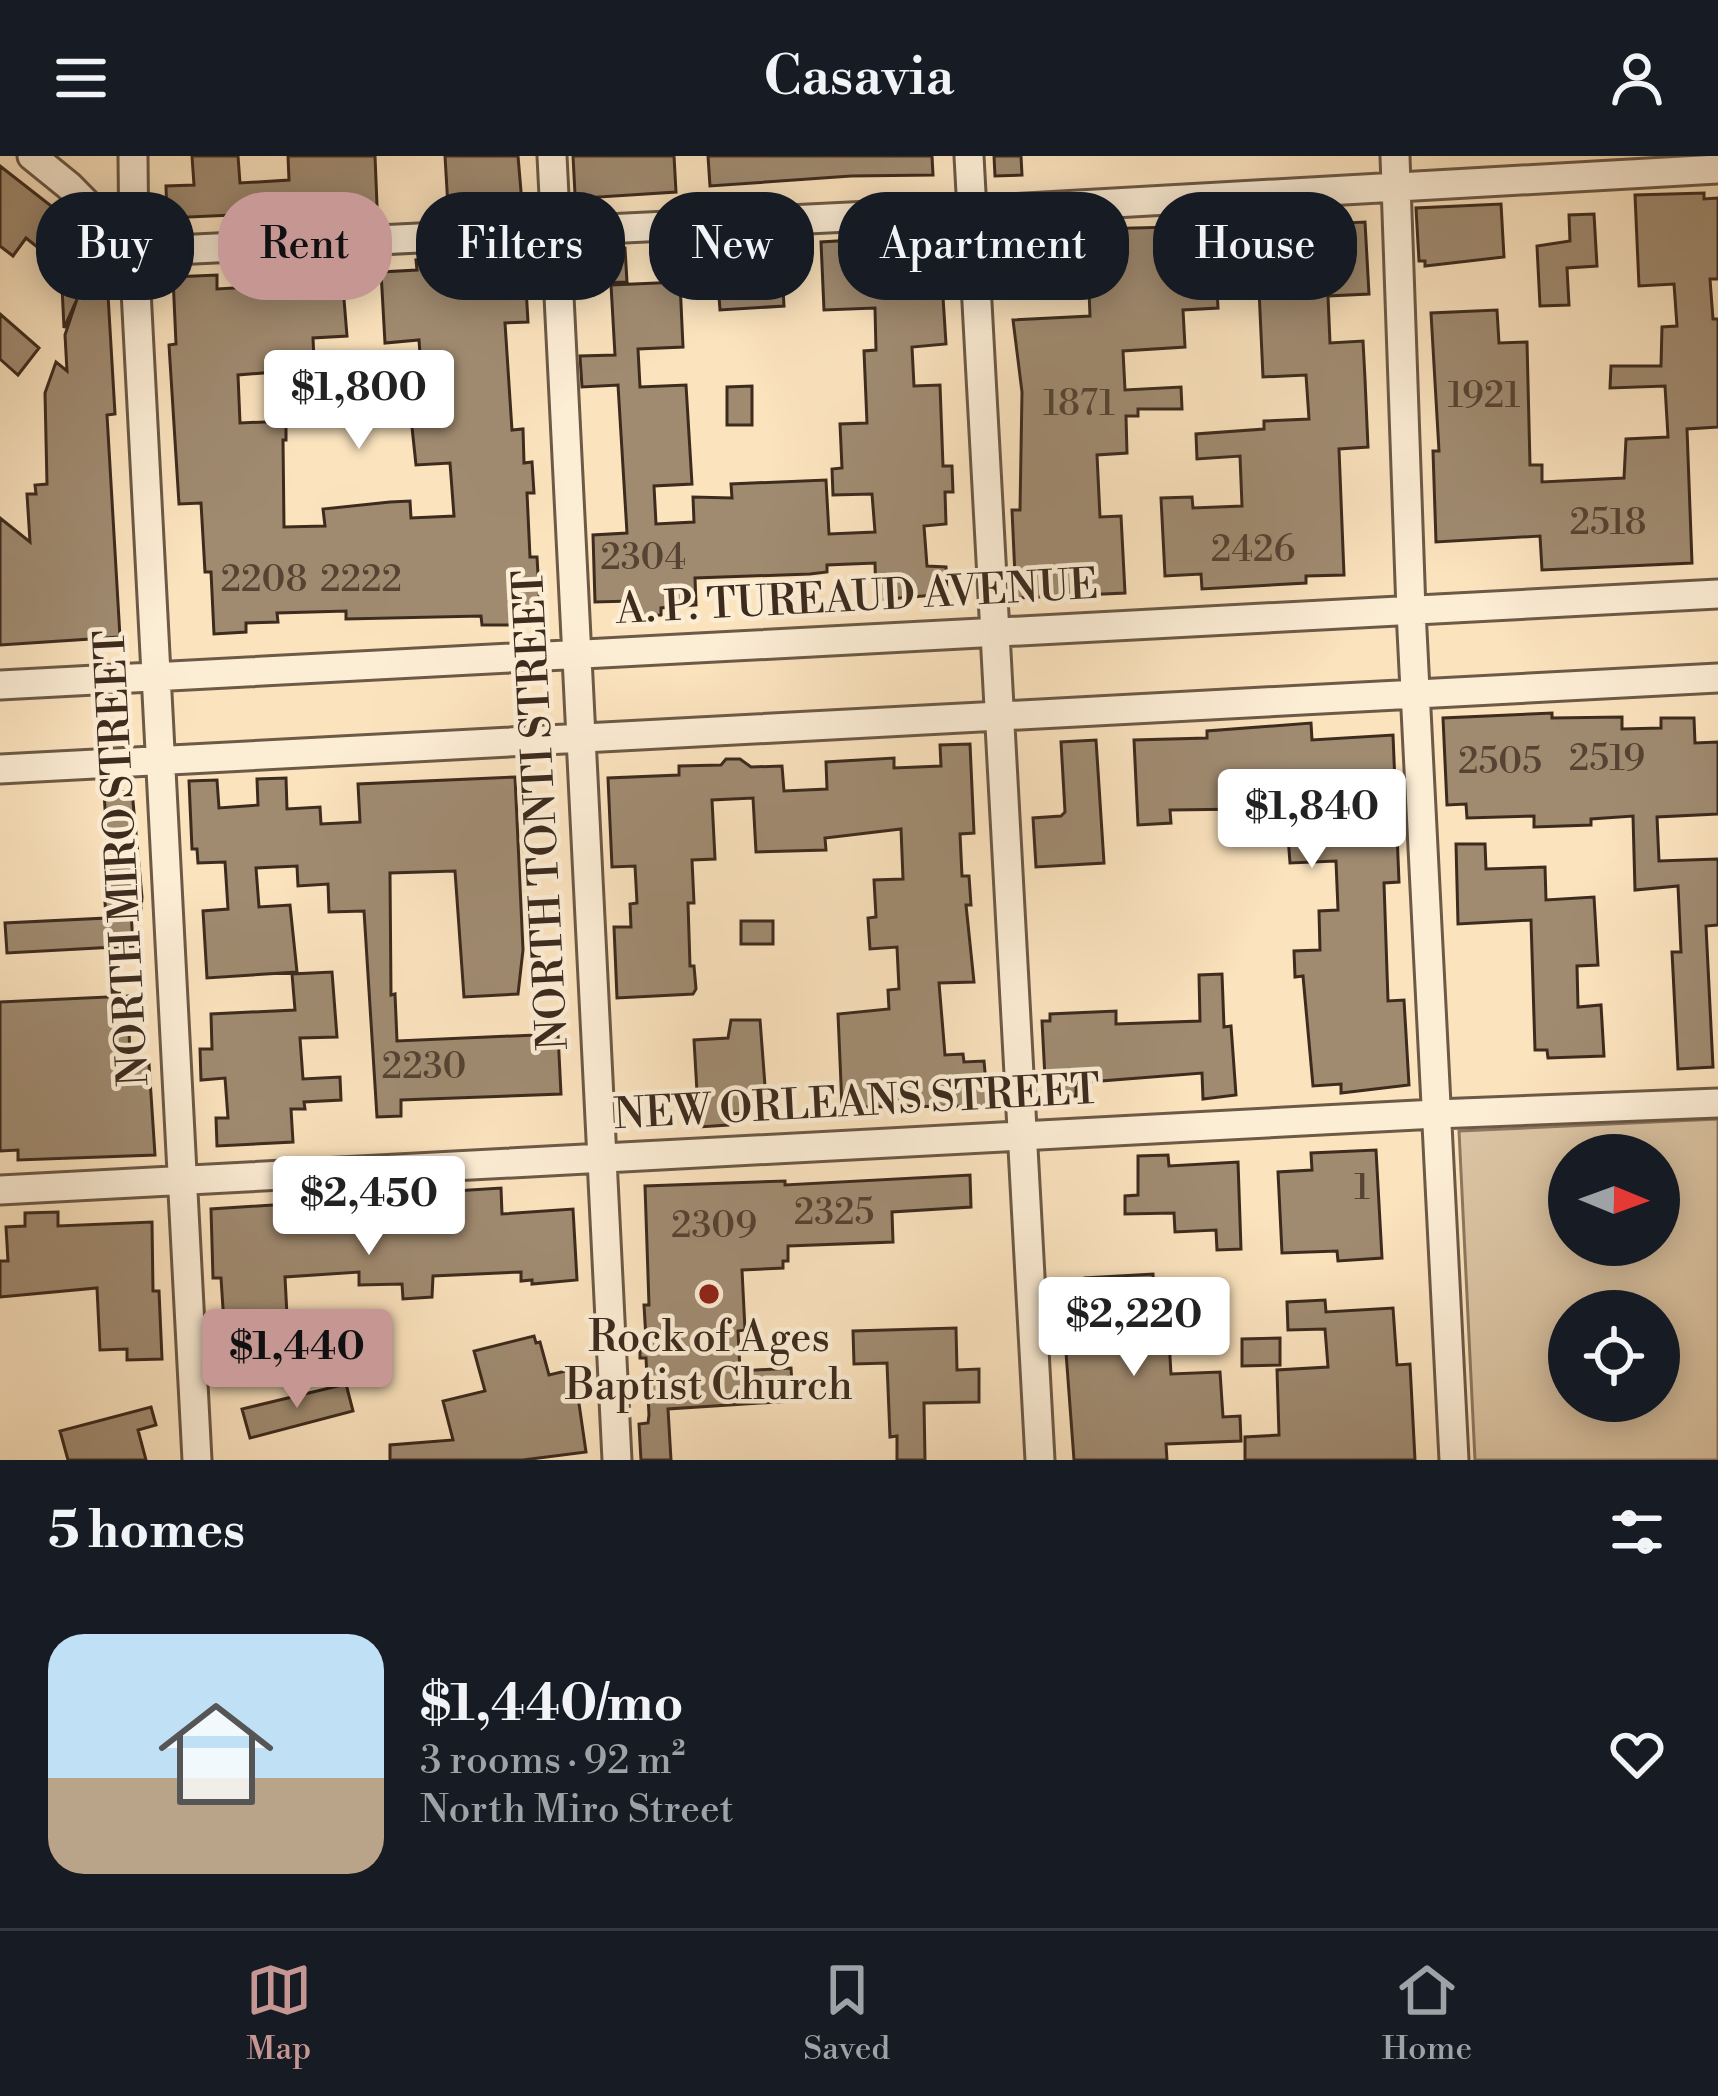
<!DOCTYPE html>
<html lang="en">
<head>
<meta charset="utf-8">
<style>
	:root { --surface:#171b24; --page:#242831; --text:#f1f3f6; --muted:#9ea1a6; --line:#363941; --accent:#c59692 }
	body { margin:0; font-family:"Libre Bodoni",serif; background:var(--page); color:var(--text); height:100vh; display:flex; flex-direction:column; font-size:45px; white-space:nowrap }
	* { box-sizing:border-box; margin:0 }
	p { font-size:39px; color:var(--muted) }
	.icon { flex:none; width:66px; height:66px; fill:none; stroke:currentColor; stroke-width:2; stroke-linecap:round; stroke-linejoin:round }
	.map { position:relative; height:1304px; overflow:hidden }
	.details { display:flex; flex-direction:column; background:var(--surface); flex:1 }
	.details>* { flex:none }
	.top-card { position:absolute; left:36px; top:36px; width:1647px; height:108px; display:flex; gap:24px }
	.needle { width:78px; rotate:91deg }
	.fabs { position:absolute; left:1548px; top:978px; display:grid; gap:24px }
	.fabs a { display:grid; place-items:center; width:132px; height:132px; border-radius:50%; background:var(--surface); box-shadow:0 6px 30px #0003; font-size:60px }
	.price { position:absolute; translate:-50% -102px; padding:0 27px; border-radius:12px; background:#fff; color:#222; font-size:39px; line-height:78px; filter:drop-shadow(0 3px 6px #0008) }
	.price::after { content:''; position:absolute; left:50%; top:72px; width:36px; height:27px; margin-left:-18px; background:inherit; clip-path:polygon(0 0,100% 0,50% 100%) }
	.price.current { background:var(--accent); color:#111 }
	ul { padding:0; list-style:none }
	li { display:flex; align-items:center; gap:36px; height:300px; padding:0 48px }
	li span { display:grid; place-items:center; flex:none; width:336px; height:240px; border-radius:36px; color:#555 }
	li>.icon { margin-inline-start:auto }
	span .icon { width:144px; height:144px; fill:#fffc; stroke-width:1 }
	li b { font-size:51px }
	h2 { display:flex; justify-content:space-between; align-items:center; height:144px; padding:0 48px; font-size:51px }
	.tag { padding:0 42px; border-radius:48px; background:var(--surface); box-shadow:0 6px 30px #0003; font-size:42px; line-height:108px }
	.tag.current { background:var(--accent); color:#111 }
	header { display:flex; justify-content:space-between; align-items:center; height:156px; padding:0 48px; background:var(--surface); font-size:54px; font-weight:600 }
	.tabs { display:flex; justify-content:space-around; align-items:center; height:168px; border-top:3px solid var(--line); background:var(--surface); font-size:33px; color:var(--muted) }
	.tabs a { display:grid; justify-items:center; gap:6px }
	.tabs .current { color:var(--accent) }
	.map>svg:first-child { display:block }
</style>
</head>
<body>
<header><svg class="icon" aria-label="menu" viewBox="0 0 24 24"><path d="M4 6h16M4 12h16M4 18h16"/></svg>Casavia<svg class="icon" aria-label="person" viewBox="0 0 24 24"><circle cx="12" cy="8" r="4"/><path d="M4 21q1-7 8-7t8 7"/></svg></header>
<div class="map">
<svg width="1718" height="1304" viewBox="0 0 1718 1304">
	<rect width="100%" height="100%" fill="#fbe3be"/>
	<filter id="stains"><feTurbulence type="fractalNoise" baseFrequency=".00167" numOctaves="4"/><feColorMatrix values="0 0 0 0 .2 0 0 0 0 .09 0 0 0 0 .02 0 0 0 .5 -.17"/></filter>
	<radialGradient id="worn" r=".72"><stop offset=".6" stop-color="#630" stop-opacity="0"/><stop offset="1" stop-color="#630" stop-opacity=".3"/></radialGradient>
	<path fill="#dbc4a3" stroke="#8c7860" stroke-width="3" fill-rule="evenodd" d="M 1718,963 L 1718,1304 L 1475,1304 L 1459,975 ZM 1569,999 L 1659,999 L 1659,1089 L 1569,1089 ZM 1569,1155 L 1659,1155 L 1659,1245 L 1569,1245 Z"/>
	<path fill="#a08b71" stroke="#3d2b1e" stroke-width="3" d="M 192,0 L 238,0 L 240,27 L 289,24 L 288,0 L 375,0 L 377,49 L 345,51 L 344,41 L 262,45 L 262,49 L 256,49 L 256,58 L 167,62 L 166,30 L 194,29 Z
		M 445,0 L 518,0 L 522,47 L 448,51 Z
		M 573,0 L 674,0 L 676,36 L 584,42 L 584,38 L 575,38 Z
		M 708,0 L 932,0 L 933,19 L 851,20 L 710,30 Z
		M 994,0 L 1021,0 L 1022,19 L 995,20 Z
		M 0,10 L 96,85 L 82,124 L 107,122 L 115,258 L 107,259 L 120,481 L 0,489 L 0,362 L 30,386 L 27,338 L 36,338 L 35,329 L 47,328 L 45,237 L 56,206 L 67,215 L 65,179 L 77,143 L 64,172 L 61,110 L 26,82 L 13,100 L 0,90 Z
		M 1704,37 L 1704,43 L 1718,42 L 1718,123 L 1710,123 L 1713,163 L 1718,163 L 1718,271 L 1687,273 L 1692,407 L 1542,414 L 1540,380 L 1436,386 L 1433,295 L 1439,295 L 1431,157 L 1497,154 L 1499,187 L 1527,186 L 1530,309 L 1542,309 L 1542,326 L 1624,322 L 1626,283 L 1668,281 L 1665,230 L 1610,232 L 1611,210 L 1661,210 L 1662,171 L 1677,170 L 1674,128 L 1639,130 L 1635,39 Z
		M 1501,48 L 1504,101 L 1425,110 L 1425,105 L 1419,105 L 1416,52 Z
		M 1594,58 L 1597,110 L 1567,112 L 1569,149 L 1540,150 L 1537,90 L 1570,85 L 1569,59 Z
		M 1287,66 L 1287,70 L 1365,66 L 1369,138 L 1328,140 L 1330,187 L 1363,185 L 1365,223 L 1368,291 L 1339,293 L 1344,419 L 1306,420 L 1306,427 L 1202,433 L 1201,418 L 1165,420 L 1161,342 L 1192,341 L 1193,352 L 1242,350 L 1240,300 L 1197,303 L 1196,278 L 1264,273 L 1264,265 L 1309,263 L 1306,219 L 1263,221 L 1256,68 Z
		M 1094,70 L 1094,73 L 1214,70 L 1218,152 L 1183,154 L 1185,191 L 1123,195 L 1125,234 L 1181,231 L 1182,253 L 1138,253 L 1138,260 L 1126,260 L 1127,297 L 1097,299 L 1100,361 L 1121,360 L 1125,437 L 1016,442 L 1012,354 L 1020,354 L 1022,236 L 1013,164 L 1090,160 L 1088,109 L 1009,113 L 1007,74 Z
		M 939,79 L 946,188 L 912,191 L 914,230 L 940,229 L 943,310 L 952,310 L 953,336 L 945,336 L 946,368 L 924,370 L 927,410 L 946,411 L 947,438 L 876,444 L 875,407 L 827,409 L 827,416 L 810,418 L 695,422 L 696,449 L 661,452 L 661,459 L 632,460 L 631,445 L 595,446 L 593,379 L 627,377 L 618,229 L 582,231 L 580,200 L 615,199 L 611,129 L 680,126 L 683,191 L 638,193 L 640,231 L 686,229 L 692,328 L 654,330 L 656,368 L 694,366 L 693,341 L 732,342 L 731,328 L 826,324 L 829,378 L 875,376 L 872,338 L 833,339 L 832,313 L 842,312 L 840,268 L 867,267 L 864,195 L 876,194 L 875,152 L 824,154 L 821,86 Z
		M 625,92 L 627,126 L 576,128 L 575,95 Z
		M 524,97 L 528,166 L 505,167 L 512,274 L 523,273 L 524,307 L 532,306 L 534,337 L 527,337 L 530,401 L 537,401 L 541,469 L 482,469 L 481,460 L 346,463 L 346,455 L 277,457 L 278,466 L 246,467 L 246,476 L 214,478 L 211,416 L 205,416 L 201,347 L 179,348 L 169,189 L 176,188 L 173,121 L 217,119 L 217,133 L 285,129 L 285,123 L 342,119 L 347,180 L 313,182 L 314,205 L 287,206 L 287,215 L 238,219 L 240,267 L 286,265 L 286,284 L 283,284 L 284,371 L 325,370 L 323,353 L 390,346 L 410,345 L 411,362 L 454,360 L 450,307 L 416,309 L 409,243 L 423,242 L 419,184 L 385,187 L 381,116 L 417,114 L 416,104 Z
		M 781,97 L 784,150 L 720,154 L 716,100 Z
		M 0,158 L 39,192 L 18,219 L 0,203 Z
		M 752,230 L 752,269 L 727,269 L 727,231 Z
		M 1552,557 L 1552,562 L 1622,561 L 1622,573 L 1661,572 L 1661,562 L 1694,562 L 1695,587 L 1718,586 L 1718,658 L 1657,661 L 1659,705 L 1718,703 L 1718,769 L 1706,770 L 1713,911 L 1678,913 L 1672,796 L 1681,796 L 1678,730 L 1635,734 L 1633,660 L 1591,663 L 1591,669 L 1534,671 L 1534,660 L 1467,662 L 1466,648 L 1447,649 L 1443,562 Z
		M 1311,567 L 1312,584 L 1393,579 L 1399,726 L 1384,727 L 1388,845 L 1404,844 L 1409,929 L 1341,937 L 1341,928 L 1313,930 L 1303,820 L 1295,821 L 1294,795 L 1320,794 L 1319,755 L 1338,754 L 1336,705 L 1290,707 L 1284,628 L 1246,630 L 1246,653 L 1170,654 L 1171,667 L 1138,669 L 1134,584 L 1207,582 L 1207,575 Z
		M 1096,584 L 1104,707 L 1036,711 L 1033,662 L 1061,660 L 1065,656 L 1061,586 Z
		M 970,588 L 974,677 L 960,678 L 962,720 L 969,720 L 971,749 L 966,749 L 974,826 L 939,827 L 945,899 L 963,898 L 964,906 L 984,905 L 988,950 L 842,951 L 838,858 L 889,853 L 888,834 L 899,833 L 897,791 L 870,793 L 868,762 L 876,761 L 874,724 L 903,723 L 901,673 L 825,682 L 826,694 L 756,696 L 753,642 L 712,644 L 715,703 L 692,704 L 694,747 L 688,747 L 690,810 L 694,810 L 696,833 L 693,838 L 617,842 L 614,771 L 631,771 L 630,748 L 637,747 L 635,710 L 612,711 L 608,622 L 679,619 L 679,610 L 721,609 L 726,603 L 740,603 L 751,611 L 782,610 L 784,635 L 827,633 L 826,606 L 894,602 L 894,612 L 941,610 L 940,589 Z
		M 515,621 L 523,794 L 518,838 L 464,841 L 455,715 L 390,717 L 391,839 L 395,838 L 397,885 L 558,878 L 561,938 L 401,944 L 401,960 L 377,961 L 364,755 L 329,756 L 328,728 L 298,730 L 297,710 L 256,712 L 259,751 L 290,749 L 297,816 L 207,822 L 203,755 L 228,753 L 225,706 L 198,707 L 197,693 L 192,693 L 189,625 L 217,624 L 219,652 L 258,649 L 257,623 L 286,622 L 287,653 L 320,651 L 321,668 L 360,666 L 358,628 Z
		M 132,635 L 142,741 L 141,754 L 131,754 L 133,790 L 7,797 L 5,767 L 106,762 L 103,714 L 109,713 L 104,637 Z
		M 1456,688 L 1485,688 L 1486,713 L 1545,711 L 1546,744 L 1594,741 L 1598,809 L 1577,810 L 1578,851 L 1601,849 L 1604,900 L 1548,902 L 1547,894 L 1535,894 L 1531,764 L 1458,768 Z
		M 741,765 L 773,765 L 773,788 L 741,788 Z
		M 332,816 L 337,881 L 300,882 L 303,923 L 340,921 L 341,944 L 304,946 L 305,953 L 291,953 L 293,986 L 217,990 L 216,962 L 228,962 L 225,922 L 201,924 L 200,893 L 212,893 L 211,858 L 295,854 L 292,818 Z
		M 1222,818 L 1224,871 L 1231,870 L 1236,939 L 1203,943 L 1202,917 L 1076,927 L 1076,940 L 1046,941 L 1042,865 L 1050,865 L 1050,858 L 1116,855 L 1116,868 L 1200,865 L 1199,819 Z
		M 128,840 L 130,905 L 149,908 L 155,999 L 18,1004 L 18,994 L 0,995 L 0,846 Z
		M 731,864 L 760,864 L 767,956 L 728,958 L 728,969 L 699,971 L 694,884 L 728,882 Z
		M 1376,994 L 1382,1102 L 1338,1105 L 1337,1095 L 1282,1097 L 1278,1016 L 1312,1014 L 1311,997 Z
		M 1168,999 L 1169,1010 L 1238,1006 L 1241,1093 L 1217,1094 L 1216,1074 L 1175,1076 L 1174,1057 L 1125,1058 L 1125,1040 L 1138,1039 L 1138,1000 Z
		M 970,1019 L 971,1051 L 892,1056 L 893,1086 L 788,1090 L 788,1105 L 783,1105 L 783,1112 L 742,1114 L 745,1174 L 738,1175 L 740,1215 L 791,1212 L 793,1245 L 668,1253 L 671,1304 L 641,1304 L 639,1268 L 648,1267 L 649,1259 L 646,1202 L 640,1202 L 640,1183 L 646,1183 L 644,1149 L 649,1149 L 645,1030 L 785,1025 L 785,1029 Z
		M 501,1032 L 502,1058 L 573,1053 L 577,1124 L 532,1128 L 532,1124 L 521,1125 L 521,1116 L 433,1120 L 432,1141 L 403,1143 L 402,1128 L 359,1129 L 359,1116 L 285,1121 L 288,1179 L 318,1178 L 320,1211 L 227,1214 L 221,1122 L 213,1122 L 211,1053 L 349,1044 L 349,1049 L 386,1048 L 386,1052 L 440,1048 L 439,1036 Z
		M 58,1056 L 58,1070 L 152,1066 L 153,1135 L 159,1135 L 162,1203 L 127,1204 L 127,1193 L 100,1194 L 97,1132 L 0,1141 L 0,1105 L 8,1105 L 6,1071 L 25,1070 L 25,1057 Z
		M 1153,1118 L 1155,1151 L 1167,1150 L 1171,1218 L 1220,1216 L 1223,1261 L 1240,1260 L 1241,1285 L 1166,1288 L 1167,1304 L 1074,1304 L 1063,1156 L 1087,1155 L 1085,1122 Z
		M 1325,1144 L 1326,1156 L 1393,1152 L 1397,1209 L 1410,1208 L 1415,1304 L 1245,1304 L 1245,1281 L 1279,1279 L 1277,1214 L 1328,1211 L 1325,1173 L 1288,1174 L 1287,1146 Z
		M 956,1172 L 957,1214 L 979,1213 L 979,1246 L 924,1247 L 925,1304 L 897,1304 L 897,1280 L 890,1281 L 887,1207 L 854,1208 L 853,1175 Z
		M 534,1180 L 536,1187 L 540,1186 L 549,1219 L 574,1213 L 586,1296 L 523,1304 L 390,1304 L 390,1289 L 453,1284 L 443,1245 L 485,1235 L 474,1195 Z
		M 1280,1182 L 1280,1209 L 1242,1210 L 1242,1183 Z
		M 346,1228 L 353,1255 L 250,1282 L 242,1253 Z
		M 151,1251 L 156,1269 L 138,1274 L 146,1304 L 68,1304 L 60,1275 Z"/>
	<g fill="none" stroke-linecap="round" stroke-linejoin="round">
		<defs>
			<path id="minor" d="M 32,0 L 69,30 L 134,96 L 197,1304
				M 133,0 L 134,96 L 972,55 L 1718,13
				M 552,0 L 617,1304
				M 969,0 L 1040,1304
				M 1395,0 L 1411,455 L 1454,1304
				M 0,529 L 1718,438
				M 0,613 L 1718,522
				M 0,1034 L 1436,958 L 1718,947"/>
		</defs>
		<use href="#minor" stroke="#6c5946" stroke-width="33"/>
		<use href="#minor" stroke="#fcedd5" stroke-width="27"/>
	</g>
	<circle fill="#8f2418" stroke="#fcedd5" stroke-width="4.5" cx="709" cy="1138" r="12"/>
	<g text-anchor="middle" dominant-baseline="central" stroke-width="9" stroke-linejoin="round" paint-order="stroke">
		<g font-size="36" fill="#564333">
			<text x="1484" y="240">1921</text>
			<text x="1079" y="248">1871</text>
			<text x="1608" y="367">2518</text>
			<text x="1253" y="394">2426</text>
			<text x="643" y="402">2304</text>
			<text x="264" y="424">2208</text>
			<text x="361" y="424">2222</text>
			<text x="1607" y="603">2519</text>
			<text x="1500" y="606">2505</text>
			<text x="424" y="911">2230</text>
			<text x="1362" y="1032">1</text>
			<text x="834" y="1057">2325</text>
			<text x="714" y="1070">2309</text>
		</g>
		<g font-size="42" fill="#3d2b1e" stroke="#fcedd5">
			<text transform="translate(857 442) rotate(-3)">A. P. TUREAUD AVENUE</text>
			<text transform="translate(542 654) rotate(-93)">NORTH TONTI STREET</text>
			<text transform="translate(123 702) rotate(-93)">NORTH MIRO STREET</text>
			<text transform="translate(857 947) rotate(-3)">NEW ORLEANS STREET</text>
		</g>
		<g font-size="42" fill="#3d2b1e" stroke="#fcedd5">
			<text x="709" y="1182">Rock of Ages<tspan x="709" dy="48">Baptist Church</tspan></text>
		</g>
	</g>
	<rect width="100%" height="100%" filter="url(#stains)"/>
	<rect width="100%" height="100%" fill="url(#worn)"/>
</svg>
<div class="fabs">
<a><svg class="needle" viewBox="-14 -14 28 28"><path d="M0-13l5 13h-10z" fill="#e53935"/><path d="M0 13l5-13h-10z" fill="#9ea1a6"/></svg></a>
<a><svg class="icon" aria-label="locate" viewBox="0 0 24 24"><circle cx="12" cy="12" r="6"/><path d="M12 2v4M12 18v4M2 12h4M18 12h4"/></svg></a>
</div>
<b class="price" style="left:359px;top:296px">$1,800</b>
<b class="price" style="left:1312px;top:715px">$1,840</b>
<b class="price" style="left:369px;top:1102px">$2,450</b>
<b class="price" style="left:1134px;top:1223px">$2,220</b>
<b class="price current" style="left:297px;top:1255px">$1,440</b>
<div class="top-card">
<a class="tag">Buy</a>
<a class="tag current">Rent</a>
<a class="tag">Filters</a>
<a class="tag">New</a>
<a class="tag">Apartment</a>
<a class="tag">House</a>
</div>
</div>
<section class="details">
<h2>5 homes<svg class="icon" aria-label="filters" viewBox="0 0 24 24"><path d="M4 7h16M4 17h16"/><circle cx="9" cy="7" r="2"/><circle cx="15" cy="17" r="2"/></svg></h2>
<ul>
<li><span style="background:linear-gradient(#bfe0f5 60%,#b9a48a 0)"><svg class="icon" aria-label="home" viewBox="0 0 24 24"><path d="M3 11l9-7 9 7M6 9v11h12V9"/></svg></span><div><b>$1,440/mo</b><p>3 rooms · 92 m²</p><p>North Miro Street</p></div><svg class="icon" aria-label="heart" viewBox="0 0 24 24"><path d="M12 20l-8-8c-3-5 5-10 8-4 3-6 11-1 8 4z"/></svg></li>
</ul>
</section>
<nav class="tabs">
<a class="current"><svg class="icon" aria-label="map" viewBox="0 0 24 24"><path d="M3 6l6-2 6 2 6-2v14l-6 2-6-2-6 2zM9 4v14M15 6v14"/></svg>Map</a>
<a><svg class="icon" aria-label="saved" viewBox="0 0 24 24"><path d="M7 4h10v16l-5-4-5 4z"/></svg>Saved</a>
<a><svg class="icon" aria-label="home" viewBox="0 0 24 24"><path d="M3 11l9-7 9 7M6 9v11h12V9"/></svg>Home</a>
</nav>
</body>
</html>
